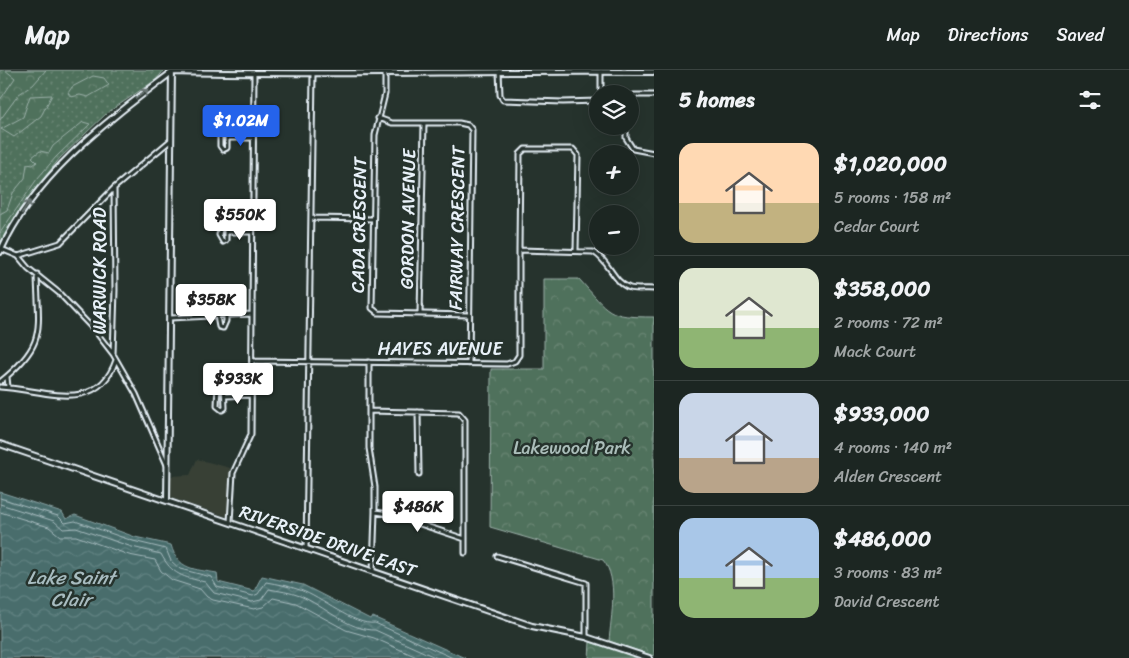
<!DOCTYPE html>
<html lang="en">
<head>
<meta charset="utf-8">
<style>
	:root { --surface:#1c2622; --page:#252e2a; --text:#f1f3f6; --muted:#a0a5a5; --line:#3a4340; --accent:#2563eb }
	body { margin:0; font-family:Sriracha,sans-serif; background:var(--page); color:var(--text); height:100vh; display:flex; flex-direction:column; font-size:19px; white-space:nowrap }
	* { box-sizing:border-box; margin:0 }
	p { font-size:16px; color:var(--muted) }
	.icon { flex:none; width:28px; height:28px; fill:none; stroke:currentColor; stroke-width:2; stroke-linecap:round; stroke-linejoin:round }
	.map { position:relative; flex:1; overflow:hidden }
	.panel { display:flex; flex-direction:column; background:var(--surface); width:475px }
	.panel>* { flex:none }
	.fabs { position:absolute; left:589px; top:15px; display:grid; gap:10px }
	.fabs a { display:grid; place-items:center; width:50px; height:50px; border-radius:50%; background:var(--surface); box-shadow:0 5px 20px #0002,0 0 0 1px var(--line); font-size:25px }
	.price { position:absolute; translate:-50% -42px; padding:0 11px; border-radius:5px; background:#fff; color:#222; font-size:16px; line-height:32px; filter:drop-shadow(0 1px 2px #0008) }
	.price::after { content:''; position:absolute; left:50%; top:30px; width:15px; height:11px; margin-left:-8px; background:inherit; clip-path:polygon(0 0,100% 0,50% 100%) }
	.price.selected { background:var(--accent); color:#fff }
	ul { padding:0; list-style:none }
	li { display:flex; align-items:center; gap:15px; height:125px; padding:0 25px }
	li+li { border-top:1px solid var(--line) }
	li span { display:grid; place-items:center; flex:none; width:140px; height:100px; border-radius:15px; color:#555 }
	li>.icon { margin-inline-start:auto }
	span .icon { width:60px; height:60px; fill:#fffc; stroke-width:1 }
	li b { font-size:21px }
	h2 { display:flex; justify-content:space-between; align-items:center; height:60px; padding:0 25px; font-size:21px }
	header { display:flex; align-items:center; gap:30px; box-sizing:border-box; height:70px; padding:0 25px; background:var(--surface); border-bottom:1px solid var(--line) }
	header strong { font-size:24px }
	nav { display:flex; gap:28px; margin-inline-start:auto; font-size:18px }
	main { display:flex; flex:1; min-height:0 }
	.map>svg:first-child { display:block }
</style>
</head>
<body>
<header>
<strong>Map</strong>
<nav><a>Map</a><a>Directions</a><a>Saved</a></nav>
</header>
<main>
<div class="map">
<svg width="654" height="588" viewBox="0 0 654 588">
	<defs>
		<pattern id="grass-dots" width="8" height="8" patternUnits="userSpaceOnUse" patternTransform="scale(1.25)"><rect width="8" height="8" fill="#50715c"/><path d="M2 2h.1M6 6h.1" fill="none" stroke="#698674" stroke-width="1.8" stroke-linecap="round"/></pattern>
		<pattern id="forest-crowns" width="20" height="18" patternUnits="userSpaceOnUse" patternTransform="scale(1.25)"><rect width="20" height="18" fill="#50715c"/><path d="M2 6a3 3 0 1 1 6 0M12 15a3 3 0 1 1 6 0" fill="none" stroke="#698674"/></pattern>
		<pattern id="water-waves" width="16" height="10" patternUnits="userSpaceOnUse" patternTransform="scale(1.25)"><rect width="16" height="10" fill="#486d6c"/><path d="M0 5q4-4 8 0t8 0" fill="none" stroke="#628282"/></pattern>
	</defs>
	<rect width="100%" height="100%" fill="#26332d"/>
	<filter id="ink" filterUnits="userSpaceOnUse"><feTurbulence type="fractalNoise" baseFrequency=".02" numOctaves="2"/><feDisplacementMap in="SourceGraphic" scale="10" xChannelSelector="R" yChannelSelector="G"/><feConvolveMatrix kernelMatrix="1 2 1 2 8 2 1 2 1" color-interpolation-filters="sRGB"/></filter>
	<g filter="url(#ink)">
		<path fill="#384136" d="M 197,389 L 230,398 L 228,447 L 171,428 L 170,406 L 190,405 Z"/>
		<path fill="url(#grass-dots)" stroke="#9cb1aa" d="M 0,0 L 164,0 L 157,9 L 107,43 L 60,88 L 19,140 L 0,178 Z"/>
		<path fill="url(#forest-crowns)" stroke="#9cb1aa" d="M 5,0 L 46,0 L 33,15 L 19,24 L 0,50 L 0,30 L 15,8 Z
			M 93,6 L 104,8 L 109,15 L 88,27 L 80,25 L 71,27 L 68,23 L 72,17 Z
			M 52,25 L 41,46 L 14,67 L 1,59 L 23,47 L 30,26 Z
			M 83,52 L 90,54 L 56,87 L 37,109 L 0,163 L 0,144 L 7,140 L 13,123 L 25,108 L 27,94 L 33,95 L 37,92 L 32,87 L 40,81 L 49,83 L 53,76 Z
			M 544,209 L 579,209 C 610,243 606,247 654,247 L 654,586 L 609,571 C 611,547 619,509 603,490 L 490,457 L 491,299 L 544,299 Z
			M 590,572 L 637,588 L 589,588 Z"/>
		<path fill="url(#water-waves)" stroke="#88a2a4" d="M 0,422 L 62,442 L 66,449 L 75,445 L 135,467 L 171,475 C 178,500 194,499 217,503 L 218,512 L 254,521 L 262,506 L 303,515 L 370,549 L 373,547 L 465,588 L 0,588 Z"/>
		<g fill="none" stroke-linecap="round" stroke-linejoin="round">
			<path stroke="#a8bcc0" stroke-width="1" d="M 0,428 L 58,446 L 65,453 L 75,451 L 133,471 L 166,479 L 171,491 L 180,499 L 211,507 L 217,517 L 253,526 L 258,524 L 266,512 C 277,514 289,516 300,520 C 321,527 354,556 375,553 L 453,588
				M 0,434 L 54,451 L 63,459 L 76,458 L 132,477 L 161,484 C 172,505 183,507 205,512 L 214,523 L 252,532 L 261,530 L 269,519 C 279,521 290,522 300,526 C 323,535 349,561 375,560 L 437,588
				M 0,442 L 49,457 L 60,466 L 76,466 L 129,485 L 155,490 L 161,501 L 172,510 L 200,519 L 207,527 L 213,530 L 254,539 L 263,537 L 273,528 L 296,533 L 346,560 L 374,568 L 419,588"/>
			<defs>
				<path id="minor" d="M 499,1 L 500,25 L 503,30 L 563,32 L 598,31
					M 601,1 L 601,24
					M 385,4 L 385,24 L 375,65 L 372,238 L 378,243 L 469,245
					M 630,28 L 634,25 L 654,25
					M 378,48 L 392,53 L 459,53 L 468,55 L 472,60 L 469,294
					M 222,56 L 227,57 L 227,78 L 223,80 L 220,76 L 220,59 Z
					M 626,56 L 626,68 L 633,79 L 654,83
					M 228,68 L 253,68
					M 311,148 L 373,149
					M 222,149 L 226,150 L 226,170 L 223,172 L 219,165 Z
					M 227,162 L 252,162
					M 1,179 L 18,186 L 28,198 L 59,223 L 96,262 L 113,284 L 136,324 L 167,395
					M 519,180 L 520,84 L 525,79 L 573,79 L 578,85 L 576,180
					M 18,186 L 60,173 L 114,118 L 171,70
					M 221,231 L 226,233 L 226,251 L 223,258 L 219,257 C 217,249 216,237 221,231 Z
					M 420,244 L 424,53
					M 170,248 L 251,244
					M 113,284 L 115,220 L 114,118
					M 252,291 L 507,294 L 515,291 L 519,285 L 519,180 L 593,182 C 610,191 613,213 630,218 C 637,220 646,218 654,219
					M 369,292 L 369,378 L 375,417 L 375,442 L 373,501
					M 7,307 L 8,317
					M 220,310 L 224,311 L 225,338 L 222,340 L 217,336 L 218,313 Z
					M 0,312 C 48,273 38,260 37,204
					M 0,317 C 43,319 97,346 116,290
					M 226,326 L 251,325
					M 369,341 L 459,343 L 465,350 L 465,483
					M 418,342 L 419,404
					M 375,442 L 390,444 L 465,469
					M 230,452 L 233,403 L 251,364 L 254,4
					M 306,479 L 313,4
					M 497,486 L 586,513 L 586,567"/>
				<path id="tertiary" d="M 172,2 C 333,6 493,0 654,2
					M 0,182 C 35,104 106,52 172,2
					M 0,374 L 532,556 L 586,567 L 649,588
					M 167,431 L 172,0"/>
			</defs>
			<use href="#minor" stroke="#e8f1f8" stroke-width="7"/>
			<use href="#tertiary" stroke="#e8f1f8" stroke-width="8"/>
			<use href="#minor" stroke="#26332d" stroke-width="3"/>
			<use href="#tertiary" stroke="#26332d" stroke-width="4"/>
		</g>
		<defs><path id="oneway-shaft" d="M-6 0H5M1.5-3L5.5 0L1.5 3" fill="none" stroke-width="1.6" stroke-linecap="round" stroke-linejoin="round" transform="scale(1.25)"/></defs>
		<g stroke="#6a7674">
			<use href="#oneway-shaft" transform="translate(142 24) rotate(-37)"/>
			<use href="#oneway-shaft" transform="translate(26 137) rotate(-57)"/>
		</g>
	</g>
	<g text-anchor="middle" dominant-baseline="central" stroke-width="5" stroke-linejoin="round" paint-order="stroke">
		<g font-size="18" fill="#e8f1f8" stroke="#26332d">
			<text transform="translate(408 149) rotate(-89)">GORDON AVENUE</text>
			<text transform="translate(359 155) rotate(-89)">CADA CRESCENT</text>
			<text transform="translate(457 158) rotate(-89)">FAIRWAY CRESCENT</text>
			<text transform="translate(100 201) rotate(-90)">WARWICK ROAD</text>
			<text x="440" y="279">HAYES AVENUE</text>
			<text transform="translate(328 471) rotate(19)">RIVERSIDE DRIVE EAST</text>
		</g>
		<g font-size="18" fill="#abbeba" stroke="#26332d">
			<text x="572" y="378">Lakewood Park</text>
		</g>
		<g font-size="19" font-style="italic" fill="#a8bcc0" stroke="#26332d">
			<text x="71" y="507">Lake Saint<tspan x="71" dy="22">Clair</tspan></text>
		</g>
	</g>
</svg>
<div class="fabs">
<a><svg class="icon" aria-label="layers" viewBox="0 0 24 24"><path d="M12 4l9 5-9 5-9-5zM3 14l9 5 9-5"/></svg></a>
<a>+</a>
<a>−</a>
</div>
<b class="price selected" style="left:241px;top:77px">$1.02M</b>
<b class="price" style="left:240px;top:171px">$550K</b>
<b class="price" style="left:211px;top:256px">$358K</b>
<b class="price" style="left:238px;top:335px">$933K</b>
<b class="price" style="left:418px;top:463px">$486K</b>
</div>
<section class="panel">
<h2>5 homes<svg class="icon" aria-label="filters" viewBox="0 0 24 24"><path d="M4 7h16M4 17h16"/><circle cx="9" cy="7" r="2"/><circle cx="15" cy="17" r="2"/></svg></h2>
<ul>
<li><span style="background:linear-gradient(#ffd9b3 60%,#c2b280 0)"><svg class="icon" aria-label="home" viewBox="0 0 24 24"><path d="M3 11l9-7 9 7M6 9v11h12V9"/></svg></span><div><b>$1,020,000</b><p>5 rooms · 158 m²</p><p>Cedar Court</p></div></li>
<li><span style="background:linear-gradient(#dfe7d0 60%,#8fb573 0)"><svg class="icon" aria-label="home" viewBox="0 0 24 24"><path d="M3 11l9-7 9 7M6 9v11h12V9"/></svg></span><div><b>$358,000</b><p>2 rooms · 72 m²</p><p>Mack Court</p></div></li>
<li><span style="background:linear-gradient(#c9d6e8 65%,#b9a48a 0)"><svg class="icon" aria-label="home" viewBox="0 0 24 24"><path d="M3 11l9-7 9 7M6 9v11h12V9"/></svg></span><div><b>$933,000</b><p>4 rooms · 140 m²</p><p>Alden Crescent</p></div></li>
<li><span style="background:linear-gradient(#a9c7e8 60%,#8fb573 0)"><svg class="icon" aria-label="home" viewBox="0 0 24 24"><path d="M3 11l9-7 9 7M6 9v11h12V9"/></svg></span><div><b>$486,000</b><p>3 rooms · 83 m²</p><p>David Crescent</p></div></li>
</ul>
</section>
</main>
</body>
</html>
